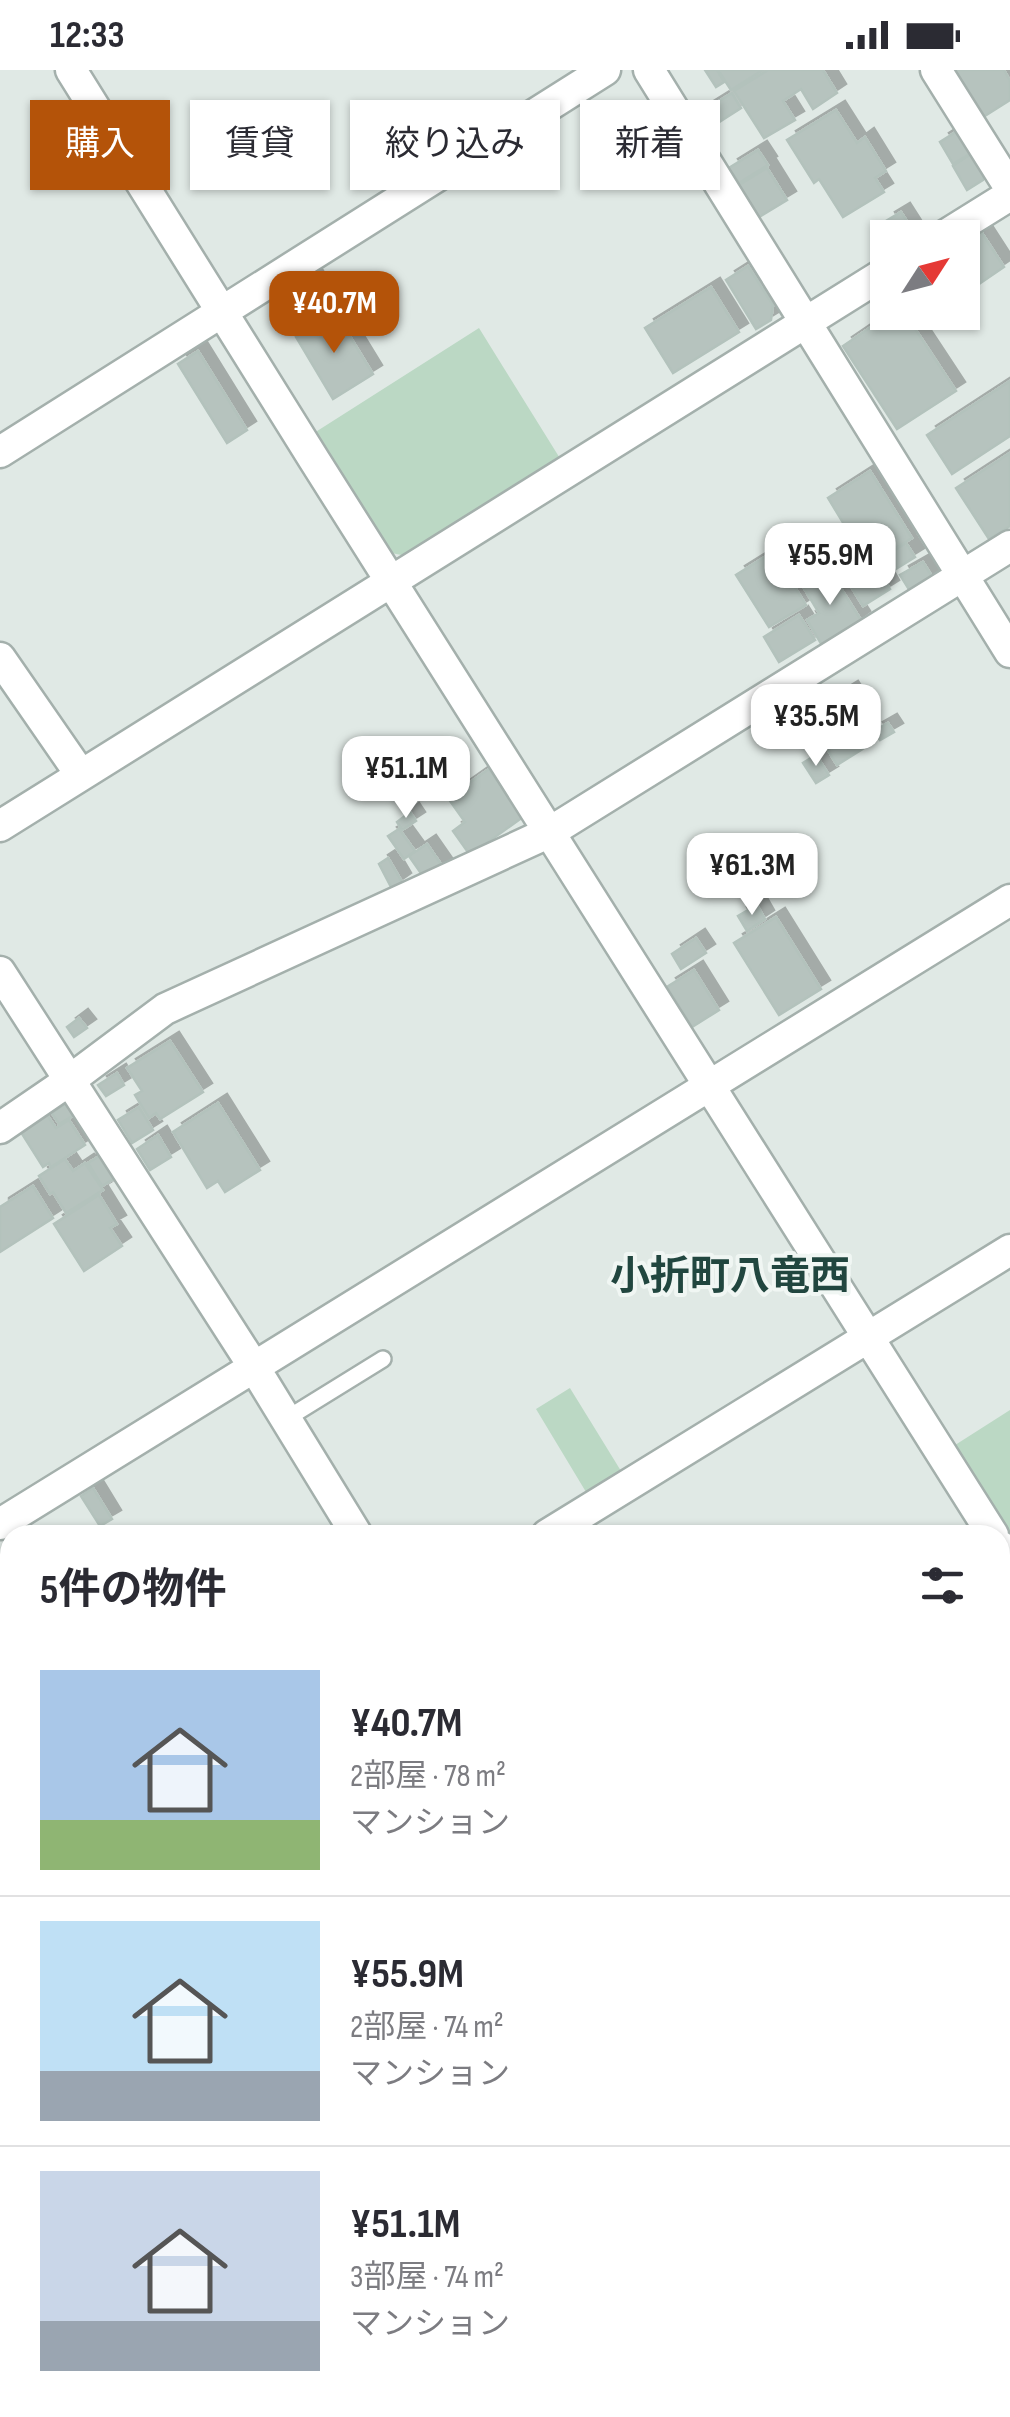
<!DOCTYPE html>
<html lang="ja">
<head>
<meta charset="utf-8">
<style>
	:root { --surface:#fff; --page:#f7f7f7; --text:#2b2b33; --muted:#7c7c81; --line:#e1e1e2; --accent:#b45309 }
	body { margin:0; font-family:"Sofia Sans Condensed","Noto Sans JP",sans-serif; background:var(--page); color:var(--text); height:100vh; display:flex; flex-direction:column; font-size:38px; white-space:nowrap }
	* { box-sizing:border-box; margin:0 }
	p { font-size:32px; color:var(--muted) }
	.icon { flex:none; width:55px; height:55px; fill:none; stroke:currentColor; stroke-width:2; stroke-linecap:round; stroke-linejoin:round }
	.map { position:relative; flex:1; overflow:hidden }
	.drawer { position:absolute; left:0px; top:1455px; width:1010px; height:892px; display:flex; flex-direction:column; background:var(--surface); border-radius:30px 30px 0 0; box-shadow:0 2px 8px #0004 }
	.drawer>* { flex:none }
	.top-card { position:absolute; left:30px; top:30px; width:950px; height:90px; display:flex; gap:20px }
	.needle { width:65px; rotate:54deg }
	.tools { position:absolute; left:870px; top:150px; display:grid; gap:20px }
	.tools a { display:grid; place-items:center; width:110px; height:110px; border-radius:0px; background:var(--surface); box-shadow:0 2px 8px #0004; font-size:50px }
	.price { position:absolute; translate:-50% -85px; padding:0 22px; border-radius:20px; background:#fff; color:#222; font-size:32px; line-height:65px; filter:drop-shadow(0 2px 5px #0008) }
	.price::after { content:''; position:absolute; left:50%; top:60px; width:30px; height:22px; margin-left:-15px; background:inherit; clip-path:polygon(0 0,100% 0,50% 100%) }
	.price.active { background:var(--accent); color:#fff }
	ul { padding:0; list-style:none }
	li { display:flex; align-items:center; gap:30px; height:250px; padding:0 40px }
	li+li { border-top:2px solid var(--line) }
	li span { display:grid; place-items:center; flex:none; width:280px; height:200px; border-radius:0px; color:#555 }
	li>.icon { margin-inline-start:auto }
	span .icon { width:120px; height:120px; fill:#fffc; stroke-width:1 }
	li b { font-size:42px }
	h2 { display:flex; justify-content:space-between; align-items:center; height:120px; padding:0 40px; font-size:42px }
	.tag { padding:0 35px; border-radius:0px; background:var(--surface); box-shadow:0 2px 8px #0004; font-size:35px; line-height:90px }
	.tag.active { background:var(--accent); color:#fff }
	.status { display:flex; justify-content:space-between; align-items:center; height:70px; padding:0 50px; background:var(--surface); direction:ltr }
	.status svg { height:28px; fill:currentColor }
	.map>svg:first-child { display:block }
</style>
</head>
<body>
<div class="status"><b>12:33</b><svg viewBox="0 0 49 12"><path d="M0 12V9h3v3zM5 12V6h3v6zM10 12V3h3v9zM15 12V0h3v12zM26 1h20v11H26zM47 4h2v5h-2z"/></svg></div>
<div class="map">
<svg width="1010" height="2347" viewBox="0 0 1010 2347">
	<defs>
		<filter id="shadow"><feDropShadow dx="9" dy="-9" stdDeviation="0" flood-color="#0004"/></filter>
	</defs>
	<rect width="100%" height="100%" fill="#e0e9e5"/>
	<path fill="#bbd8c4" d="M 479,258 L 561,390 L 407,486 L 391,483 L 314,363 Z
		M 570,1318 L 621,1401 L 586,1422 L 536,1339 Z
		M 1010,1340 L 1010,1471 L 952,1377 Z
		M 1010,2054 L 1010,2264 L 1000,2254 L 1000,2060 Z
		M 1000,2329 L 1010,2332 L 1010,2347 L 881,2347 L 864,2338 L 1000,2338 Z
		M 567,2338 L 742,2338 L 728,2347 L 574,2347 Z
		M 771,2338 L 830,2338 L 850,2347 L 757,2347 Z"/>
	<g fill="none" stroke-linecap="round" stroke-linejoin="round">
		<path stroke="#8ebcc8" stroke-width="11" d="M 852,2338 L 869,2347
			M 480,2347 L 491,2338"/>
	</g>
	<path fill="#b6c3be" stroke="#b3c2bc" stroke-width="2.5" filter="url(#shadow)" d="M 705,0 L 717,0 L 724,12 L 716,17 Z
		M 718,0 L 763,0 L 731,20 Z
		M 768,0 L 823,0 L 837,23 L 813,39 L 801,19 L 783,31 L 795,50 L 764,68 L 734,21 Z
		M 953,0 L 1004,0 L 1010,11 L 1010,30 L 980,49 Z
		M 732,23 L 741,38 L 702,63 L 692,48 Z
		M 836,40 L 857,73 L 865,67 L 886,101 L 875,108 L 884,122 L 843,147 L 819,109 L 814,113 L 787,70 Z
		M 959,60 L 973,82 L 953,94 L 940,72 Z
		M 758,80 L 768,95 L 739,113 L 729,98 Z
		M 974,82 L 985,101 L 983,110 L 967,120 L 953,96 Z
		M 767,98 L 787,130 L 759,147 L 739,115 Z
		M 901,142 L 915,164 L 909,168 L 896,168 L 886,151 Z
		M 982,163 L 1004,197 L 979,214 L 962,188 L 962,175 Z
		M 748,196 L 773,235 L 771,250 L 756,259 L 726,210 Z
		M 311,205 L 326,229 L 302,244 L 288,220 Z
		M 711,217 L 739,262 L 673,303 L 645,258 Z
		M 335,242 L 373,304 L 333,329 L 296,267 Z
		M 893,242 L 904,242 L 956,321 L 897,359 L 843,276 Z
		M 198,281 L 247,360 L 227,373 L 178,294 Z
		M 1010,311 L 1010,366 L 952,404 L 927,365 Z
		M 1010,383 L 1010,456 L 989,469 L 956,418 Z
		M 870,401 L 912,468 L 869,494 L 865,487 L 853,494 L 839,471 L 850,464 L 828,428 Z
		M 906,473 L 915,487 L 883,507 L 890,519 L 863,536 L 847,510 Z
		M 773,482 L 806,535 L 769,557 L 736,505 Z
		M 923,492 L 933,508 L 910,521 L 900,505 Z
		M 828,498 L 861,550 L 823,577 L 807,550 L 819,543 L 802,515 Z
		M 799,545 L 815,570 L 779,592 L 764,567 Z
		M 849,620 L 860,637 L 853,641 L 872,673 L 837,695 L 807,646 Z
		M 775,646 L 783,658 L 773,664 L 765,652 Z
		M 888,653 L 894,662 L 880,670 L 874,661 Z
		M 816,685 L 829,705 L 816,713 L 803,693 Z
		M 489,699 L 523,747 L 470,785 L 453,761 L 465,752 L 448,728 Z
		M 410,742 L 416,751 L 402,760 L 397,752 Z
		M 399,759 L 415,781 L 404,789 L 388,766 Z
		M 427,774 L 443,797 L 425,809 L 409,786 Z
		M 388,788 L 402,812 L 392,819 L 379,794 Z
		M 757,835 L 765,849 L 747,861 L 738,846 Z
		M 776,847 L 821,919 L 779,945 L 734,873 Z
		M 696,868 L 706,883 L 681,899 L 672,884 Z
		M 694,900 L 719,940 L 692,957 L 667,917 Z
		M 79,948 L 87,958 L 74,967 L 67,957 Z
		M 170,971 L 203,1022 L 160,1049 L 156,1043 L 149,1048 L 135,1025 L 142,1021 L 127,998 Z
		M 117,1003 L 124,1015 L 106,1026 L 98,1015 Z
		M 67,1033 L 74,1045 L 59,1054 L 52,1043 Z
		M 218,1033 L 260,1100 L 225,1122 L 218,1111 L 207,1118 L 173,1062 Z
		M 139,1037 L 153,1060 L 132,1073 L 118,1050 Z
		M 47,1045 L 56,1058 L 69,1050 L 85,1075 L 51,1097 L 49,1093 L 43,1097 L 21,1062 Z
		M 158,1065 L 171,1087 L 150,1100 L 137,1079 Z
		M 103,1084 L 117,1107 L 102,1116 L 88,1093 Z
		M 65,1089 L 73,1101 L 85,1093 L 103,1120 L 66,1143 L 53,1122 L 50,1124 L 39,1106 Z
		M 33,1116 L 53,1148 L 0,1182 L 0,1137 Z
		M 99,1125 L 117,1154 L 110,1158 L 122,1176 L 84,1201 L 54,1154 Z
		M 93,1418 L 112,1449 L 100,1456 L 81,1426 Z
		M 0,1848 L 10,1864 L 10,1884 L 0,1890 Z
		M 0,1902 L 10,1918 L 10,1954 L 0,1960 Z
		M 0,2070 L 10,2086 L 10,2115 L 0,2121 Z
		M 1000,2269 L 1010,2276 L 1010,2320 L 1007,2324 L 1000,2319 Z
		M 368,2338 L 397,2338 L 404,2347 L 354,2347 Z
		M 522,2338 L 555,2338 L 561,2347 L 508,2347 Z"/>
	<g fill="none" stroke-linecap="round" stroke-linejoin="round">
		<defs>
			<path id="service" d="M 286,1349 L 383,1289"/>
			<path id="minor" d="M 71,0 L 313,388 L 993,1465
				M 649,0 L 1010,582
				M 936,0 L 1010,118
				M 941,168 L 1010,125
				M 0,382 L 605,0
				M 0,588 L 81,705
				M 0,756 L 888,201
				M 0,902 L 254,1297 L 357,1465
				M 0,1058 L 70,1010 L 165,939 L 550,762 L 1010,476
				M 0,1454 L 1010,830
				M 547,1465 L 1010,1180
				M 1000,1476 L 1010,1492
				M 1000,1536 L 1010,1530
				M 1000,1626 L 1010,1620
				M 0,1798 L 10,1814
				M 1000,1910 L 1010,1903
				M 0,2159 L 10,2153
				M 0,2257 L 10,2251
				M 267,2338 L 273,2347
				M 313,2347 L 327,2338
				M 744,2347 L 757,2338"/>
		</defs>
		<use href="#service" stroke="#a4b0ac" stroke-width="20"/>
		<use href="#minor" stroke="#a4b0ac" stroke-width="35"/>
		<use href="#service" stroke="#fff" stroke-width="15"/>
		<use href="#minor" stroke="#fff" stroke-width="30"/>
		<path stroke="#5d736e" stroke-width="8" stroke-dasharray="20 10" stroke-linecap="butt" d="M 1000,1569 L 1010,1563
			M 1000,1590 L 1010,1584
			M 0,2195 L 10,2188
			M 0,2217 L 10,2211"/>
	</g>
	<g text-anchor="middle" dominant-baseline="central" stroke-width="8" stroke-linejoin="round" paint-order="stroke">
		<g font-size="40" font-weight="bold" fill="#21463f" stroke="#f0f6f3">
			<text x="730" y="1207">小折町八竜西</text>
		</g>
	</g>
</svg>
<div class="tools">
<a><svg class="needle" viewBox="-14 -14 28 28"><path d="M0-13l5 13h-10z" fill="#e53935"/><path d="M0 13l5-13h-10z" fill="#7c7c81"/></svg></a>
</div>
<b class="price active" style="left:334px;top:286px">¥40.7M</b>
<b class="price" style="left:830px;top:538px">¥55.9M</b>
<b class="price" style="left:816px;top:699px">¥35.5M</b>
<b class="price" style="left:406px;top:751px">¥51.1M</b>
<b class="price" style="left:752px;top:848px">¥61.3M</b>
<div class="top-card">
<a class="tag active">購入</a>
<a class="tag">賃貸</a>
<a class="tag">絞り込み</a>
<a class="tag">新着</a>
</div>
<section class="drawer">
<h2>5件の物件<svg class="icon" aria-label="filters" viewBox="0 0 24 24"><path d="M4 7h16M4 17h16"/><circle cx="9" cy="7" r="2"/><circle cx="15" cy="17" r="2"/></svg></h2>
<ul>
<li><span style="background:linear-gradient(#a9c7e8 75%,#8fb573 0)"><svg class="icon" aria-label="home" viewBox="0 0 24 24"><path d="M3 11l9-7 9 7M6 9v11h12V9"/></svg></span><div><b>¥40.7M</b><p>2部屋 · 78 m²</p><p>マンション</p></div></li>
<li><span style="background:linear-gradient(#bfe0f5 75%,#9aa5b1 0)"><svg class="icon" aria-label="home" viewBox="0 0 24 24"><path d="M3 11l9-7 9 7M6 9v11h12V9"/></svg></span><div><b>¥55.9M</b><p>2部屋 · 74 m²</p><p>マンション</p></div></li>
<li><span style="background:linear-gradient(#c9d6e8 75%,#9aa5b1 0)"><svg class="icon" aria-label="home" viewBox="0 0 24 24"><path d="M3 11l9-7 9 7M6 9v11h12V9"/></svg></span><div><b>¥51.1M</b><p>3部屋 · 74 m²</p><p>マンション</p></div></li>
</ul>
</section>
</div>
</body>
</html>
